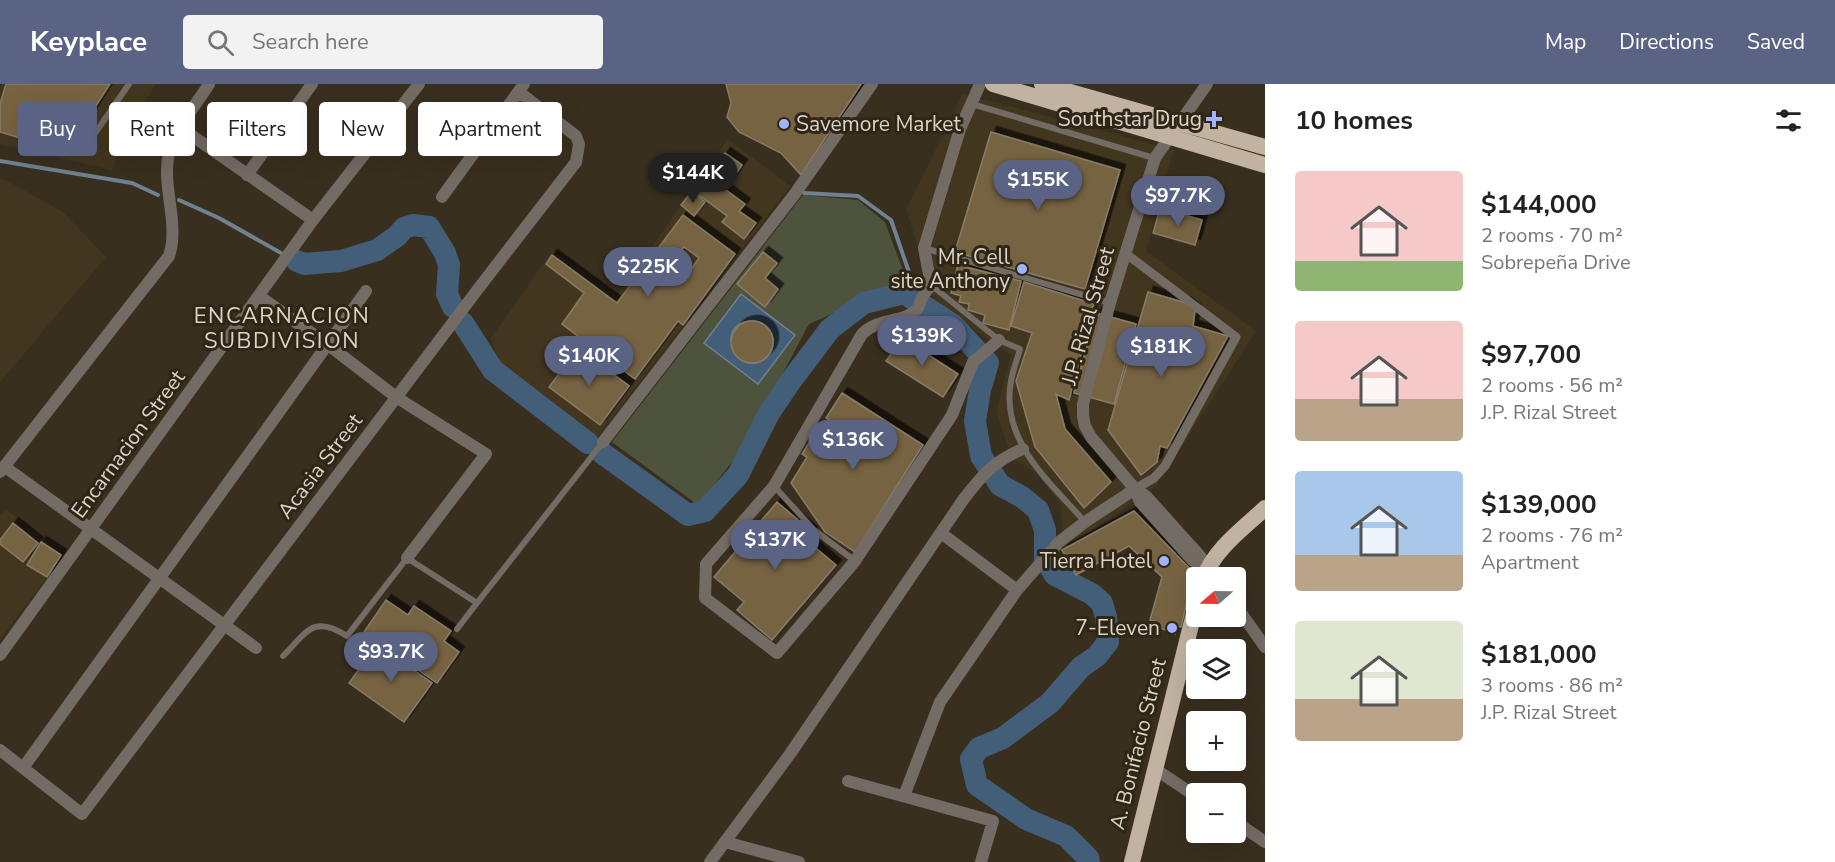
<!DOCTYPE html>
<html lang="en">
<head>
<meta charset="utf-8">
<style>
	:root { --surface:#fff; --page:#f2f2f2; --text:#222; --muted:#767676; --accent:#5b6385 }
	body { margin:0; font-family:"Nunito Sans",sans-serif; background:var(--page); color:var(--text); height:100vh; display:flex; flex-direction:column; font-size:22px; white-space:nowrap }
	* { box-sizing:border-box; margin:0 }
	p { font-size:20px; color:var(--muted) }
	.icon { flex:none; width:33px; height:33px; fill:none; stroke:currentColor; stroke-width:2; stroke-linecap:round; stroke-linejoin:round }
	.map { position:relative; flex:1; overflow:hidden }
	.sheet { display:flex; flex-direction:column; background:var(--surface); width:570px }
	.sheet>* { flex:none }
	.guide { position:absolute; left:18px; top:18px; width:570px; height:54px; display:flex; gap:12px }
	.needle { width:39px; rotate:250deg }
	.buttons { position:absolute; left:1186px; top:483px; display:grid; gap:12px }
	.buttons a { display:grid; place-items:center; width:60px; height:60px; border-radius:6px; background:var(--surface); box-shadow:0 6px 24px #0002; font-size:30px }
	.price { position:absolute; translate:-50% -51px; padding:0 14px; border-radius:21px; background:var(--accent); color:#fff; font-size:20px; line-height:39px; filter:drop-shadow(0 2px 3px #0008) }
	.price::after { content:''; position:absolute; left:50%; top:36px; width:18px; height:14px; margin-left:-9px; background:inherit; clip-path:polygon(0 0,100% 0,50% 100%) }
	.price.current { background:#222; color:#fff }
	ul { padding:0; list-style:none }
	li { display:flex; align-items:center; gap:18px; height:150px; padding:0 30px }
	li span { display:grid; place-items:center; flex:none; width:168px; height:120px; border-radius:6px; color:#555 }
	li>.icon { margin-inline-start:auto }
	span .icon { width:72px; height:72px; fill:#fffc; stroke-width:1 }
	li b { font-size:26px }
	h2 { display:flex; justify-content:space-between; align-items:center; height:72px; padding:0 30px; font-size:26px }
	.chip { padding:0 21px; border-radius:6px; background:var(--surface); box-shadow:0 6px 24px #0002; font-size:21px; line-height:54px }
	.chip.current { background:var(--accent); color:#fff }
	header { display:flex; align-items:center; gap:36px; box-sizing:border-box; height:84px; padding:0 30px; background:var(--accent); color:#fff }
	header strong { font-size:28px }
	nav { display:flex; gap:33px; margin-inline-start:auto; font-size:21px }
	.search { width:420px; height:54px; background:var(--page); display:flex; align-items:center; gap:15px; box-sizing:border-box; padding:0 21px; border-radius:6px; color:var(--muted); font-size:22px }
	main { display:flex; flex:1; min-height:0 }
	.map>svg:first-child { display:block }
</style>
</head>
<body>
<header>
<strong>Keyplace</strong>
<div class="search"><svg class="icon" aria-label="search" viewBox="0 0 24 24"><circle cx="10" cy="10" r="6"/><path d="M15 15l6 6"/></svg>Search here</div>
<nav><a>Map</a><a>Directions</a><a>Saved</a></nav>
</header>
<main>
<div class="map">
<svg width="1265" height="778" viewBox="0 0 1265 778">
	<defs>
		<filter id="shadow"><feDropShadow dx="5.5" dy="-5.5" stdDeviation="0" flood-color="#0009"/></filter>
	</defs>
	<rect width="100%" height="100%" fill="#392f1f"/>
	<path fill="#43361f" d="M 2,0 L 156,0 L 125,49 L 112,86 L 0,60 L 0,8 Z
		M 963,10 L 1174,66 L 1146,167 L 1256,247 L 1157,401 L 1065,466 L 1060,420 L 1037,389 L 1012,375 L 996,327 L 1011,271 L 935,219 L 906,125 Z
		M 728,55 L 790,102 L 596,355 L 504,289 L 491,254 L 553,166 L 617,212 Z
		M 0,95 L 6,96 L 63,128 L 106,173 L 0,298 Z
		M 7,426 L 64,471 L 0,555 L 0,431 Z"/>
	<path fill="#4d533d" d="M 803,111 L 858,116 L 885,138 L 907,197 L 809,240 L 743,364 L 698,421 L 612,358 Z"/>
	<path fill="#435e78" stroke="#708190" stroke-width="1.5" fill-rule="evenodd" d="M 741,210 L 795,251 L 758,300 L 704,259 ZM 754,236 C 768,241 779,254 770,268 C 749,304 704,241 754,236 Z"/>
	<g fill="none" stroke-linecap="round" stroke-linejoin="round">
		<path stroke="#708190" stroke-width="4" d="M 0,77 L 132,99 L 158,111
			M 804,109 L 858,112 L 891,136 L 911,194 L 910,213
			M 179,116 L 219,134 L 281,169"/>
		<path stroke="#435e78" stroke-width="22" d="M 297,177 L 304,180 L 341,177 L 377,166 L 397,152 L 404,144 L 413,141 L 429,143 L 445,169 L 449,181 L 447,210 L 453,223
			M 463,239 L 493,286 L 588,359
			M 602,369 L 688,431 L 705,427 L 738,391 L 769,329 L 790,298 L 830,245 L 864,219 L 904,209 L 953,241 L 988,279 L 980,306 L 975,337 L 981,372 L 1000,401 L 1022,413 L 1038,426 L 1045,446 L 1045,475 L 1055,491 L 1092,510 L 1102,519 L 1106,533 L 1108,558 L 1097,572 L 1081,583 L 1050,619 L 1003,654 L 979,664 L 971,675 L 977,701 L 1026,735 L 1066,752 L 1088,774 L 1089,778"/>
	</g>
	<path fill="#766442" stroke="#887c69" stroke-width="1.5" fill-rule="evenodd" filter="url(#shadow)" d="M 6,0 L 110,0 L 90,31 L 62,23 L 47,62 L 0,48 L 0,20 Z
		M 726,0 L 861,0 L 801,91 L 781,69 L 739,48 L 727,33 L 731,19 Z
		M 62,23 L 79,28 L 66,67 L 47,62 Z
		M 991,48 L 1120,86 L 1085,205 L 955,168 Z
		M 725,69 L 742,81 L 726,104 L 709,92 Z
		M 707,92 L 745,120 L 739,127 L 756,139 L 744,155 L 722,138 L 727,132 L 695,108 Z
		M 692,107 L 705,118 L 694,132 L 681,121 Z
		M 1160,124 L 1202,136 L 1195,161 L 1153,149 Z
		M 683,131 L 735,170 L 683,241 L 678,237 L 635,295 L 562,240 L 584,209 L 546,180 L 552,171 L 617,219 ZM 684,163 L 699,174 L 682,198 L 666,186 Z
		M 763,168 L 777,179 L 765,194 L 778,205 L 765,223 L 737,200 Z
		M 958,181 L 1021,197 L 1009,246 L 983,239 L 985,231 L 968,226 L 969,220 L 959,218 L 961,212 L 951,209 Z
		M 1024,198 L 1094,220 L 1069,316 L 1056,310 L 1065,345 L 1111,398 L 1084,424 L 1035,363 L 1016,297 L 1032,249 L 1011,242 Z
		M 1148,208 L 1186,219 L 1195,226 L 1193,242 L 1228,252 L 1167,364 L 1160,362 L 1157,378 L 1141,391 L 1108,346 Z
		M 1096,229 L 1136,240 L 1114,320 L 1074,309 Z
		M731 258a21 21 0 1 1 42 0a21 21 0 1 1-42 0Z
		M 902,254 L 958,290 L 943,313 L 886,277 Z
		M 578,264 L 629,302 L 600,341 L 549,303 Z
		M 842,309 L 923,361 L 855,468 L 825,448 L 791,399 L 807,373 L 802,370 L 812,354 L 818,358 L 831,337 L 826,334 Z
		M 777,418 L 812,448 L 805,455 L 836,481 L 772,556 L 737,526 L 744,518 L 714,493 Z
		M 1134,427 L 1194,489 L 1181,543 L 1177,543 L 1175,550 L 1156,542 L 1157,538 L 1150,536 L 1162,493 L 1129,462 L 1076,491 L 1062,466 Z
		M 13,439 L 38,459 L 23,478 L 0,460 L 0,456 Z
		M 41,458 L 61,471 L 47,493 L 27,481 Z
		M 386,516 L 408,531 L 414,522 L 451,547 L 444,557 L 459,568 L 437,599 L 364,548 Z
		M 377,560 L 432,599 L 404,638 L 349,599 Z"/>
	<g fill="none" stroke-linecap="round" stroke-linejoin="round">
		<path stroke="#736c65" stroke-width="6" d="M 972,20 L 1154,74
			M 87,61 L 129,0
			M 924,164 L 1110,219
			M 931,201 L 999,256 L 1020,265 C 1017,276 1013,286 1011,297 C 1000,357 1049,397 1085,438
			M 774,402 L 814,446 L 855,477
			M 457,545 L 477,519
			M 283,572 C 307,548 313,530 347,552 L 407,474 L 477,519 L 603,358"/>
		<path stroke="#736c65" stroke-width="9" d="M 1125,169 L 1236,253 L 1165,382 L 1154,394 L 1135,405"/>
		<path stroke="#736c65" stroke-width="12" d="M 980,0 L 960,45 L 924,164 L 931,201 C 929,204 925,208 923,212 C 920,216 920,222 917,225 C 905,239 879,233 862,250 L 774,402 L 706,480 L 705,514 L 777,569 L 855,477 L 952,331 L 973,278 L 999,256
			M 181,44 L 313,136
			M 247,91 L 312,0
			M 442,113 L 524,0
			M 259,212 L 327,260 L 396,313 L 486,370 L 407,474
			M 603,358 L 794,111 L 872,0
			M 5,383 L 256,564
			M 0,388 L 169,172 C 180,139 161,102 169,69 C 175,45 196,21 209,0
			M 941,449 L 1017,506
			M 0,571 L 313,136 L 419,0
			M 0,666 L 82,730 L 478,205 L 576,78 L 579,60 L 576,52 L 519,8
			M 23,684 L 366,207
			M 1155,685 L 1197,713
			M 848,697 L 993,737 L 981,778
			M 904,712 L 940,618 L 1017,506 L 1059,458 L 1085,438 L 1135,405
			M 1236,738 L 1265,758
			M 725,758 L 799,778
			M 710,778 L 790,670 L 963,416 C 982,391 994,377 1023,365"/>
		<path stroke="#736c65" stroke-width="12" d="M 1207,0 L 1155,74 L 1110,219 L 1083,320 L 1083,332 L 1085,342 L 1091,353 L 1135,405 L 1140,418 L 1193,477 L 1208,483
			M 1135,405 L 1146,412 L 1200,472 L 1215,494
			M 1236,522 L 1265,563"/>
		<path stroke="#c1b2a1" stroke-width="16" d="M 993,0 L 1265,81
			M 1042,0 L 1265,63
			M 1204,494 C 1214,465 1244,444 1265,424
			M 1132,778 L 1197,517"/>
	</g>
	<g fill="#a0b3fd" stroke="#2f2615" stroke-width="2">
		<path d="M1211 26h6v6h6v6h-6v6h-6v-6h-6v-6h6z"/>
		<circle cx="784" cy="40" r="6"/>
		<circle cx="1022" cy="185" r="6"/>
		<circle cx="1164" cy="477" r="6"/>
		<circle cx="1172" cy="544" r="6"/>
	</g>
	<g text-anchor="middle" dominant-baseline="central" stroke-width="6" stroke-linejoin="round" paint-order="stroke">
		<g font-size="21" fill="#d9d3c8" stroke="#2f2615" text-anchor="end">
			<text x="1202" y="35">Southstar Drug</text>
			<text x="796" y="40" text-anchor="start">Savemore Market</text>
			<text x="1010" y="173">Mr. Cell<tspan x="1010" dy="24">site Anthony</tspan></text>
			<text x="1152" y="477">Tierra Hotel</text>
			<text x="1160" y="544">7-Eleven</text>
		</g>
		<g font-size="21" fill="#d9d3c8" stroke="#2f2615">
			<text transform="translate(1088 232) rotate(-74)">J.P. Rizal Street</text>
			<text transform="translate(128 360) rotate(-54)">Encarnacion Street</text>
			<text transform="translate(320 382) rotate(-53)">Acasia Street</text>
			<text transform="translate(1138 660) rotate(-76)">A. Bonifacio Street</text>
		</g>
		<g font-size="22" letter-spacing="1.5" fill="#d9d3c8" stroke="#2f2615">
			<text x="282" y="232">ENCARNACION<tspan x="282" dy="25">SUBDIVISION</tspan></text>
		</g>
	</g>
</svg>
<div class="buttons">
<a><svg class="needle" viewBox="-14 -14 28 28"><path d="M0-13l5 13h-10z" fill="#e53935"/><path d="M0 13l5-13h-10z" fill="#767676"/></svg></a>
<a><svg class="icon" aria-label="layers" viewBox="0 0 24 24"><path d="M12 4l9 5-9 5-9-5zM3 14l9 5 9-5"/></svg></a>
<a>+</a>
<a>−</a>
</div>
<b class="price current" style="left:693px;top:120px">$144K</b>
<b class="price" style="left:1038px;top:127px">$155K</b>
<b class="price" style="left:1178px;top:143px">$97.7K</b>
<b class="price" style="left:648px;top:214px">$225K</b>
<b class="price" style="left:922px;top:283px">$139K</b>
<b class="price" style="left:1161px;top:294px">$181K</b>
<b class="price" style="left:589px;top:303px">$140K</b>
<b class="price" style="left:853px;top:387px">$136K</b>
<b class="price" style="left:775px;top:487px">$137K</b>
<b class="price" style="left:391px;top:599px">$93.7K</b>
<div class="guide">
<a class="chip current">Buy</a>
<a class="chip">Rent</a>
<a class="chip">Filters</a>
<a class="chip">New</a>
<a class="chip">Apartment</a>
</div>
</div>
<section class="sheet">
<h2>10 homes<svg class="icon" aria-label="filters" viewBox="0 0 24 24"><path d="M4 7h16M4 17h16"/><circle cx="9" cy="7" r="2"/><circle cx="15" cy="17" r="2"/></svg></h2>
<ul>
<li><span style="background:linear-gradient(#f6c9c9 75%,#8fb573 0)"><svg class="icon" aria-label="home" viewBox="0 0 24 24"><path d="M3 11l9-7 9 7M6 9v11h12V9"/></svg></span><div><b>$144,000</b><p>2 rooms · 70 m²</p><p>Sobrepeña Drive</p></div></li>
<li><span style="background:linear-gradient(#f6c9c9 65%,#b9a48a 0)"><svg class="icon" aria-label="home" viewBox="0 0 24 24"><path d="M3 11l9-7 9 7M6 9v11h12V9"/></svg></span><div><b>$97,700</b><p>2 rooms · 56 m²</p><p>J.P. Rizal Street</p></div></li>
<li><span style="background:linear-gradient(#a9c7e8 70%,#b9a48a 0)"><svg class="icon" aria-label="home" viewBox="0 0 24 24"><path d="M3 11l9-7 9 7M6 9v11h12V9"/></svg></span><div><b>$139,000</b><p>2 rooms · 76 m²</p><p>Apartment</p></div></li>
<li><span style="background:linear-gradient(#dfe7d0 65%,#b9a48a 0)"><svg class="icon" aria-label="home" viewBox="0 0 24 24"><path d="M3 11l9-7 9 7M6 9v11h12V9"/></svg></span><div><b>$181,000</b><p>3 rooms · 86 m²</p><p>J.P. Rizal Street</p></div></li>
</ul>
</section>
</main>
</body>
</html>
